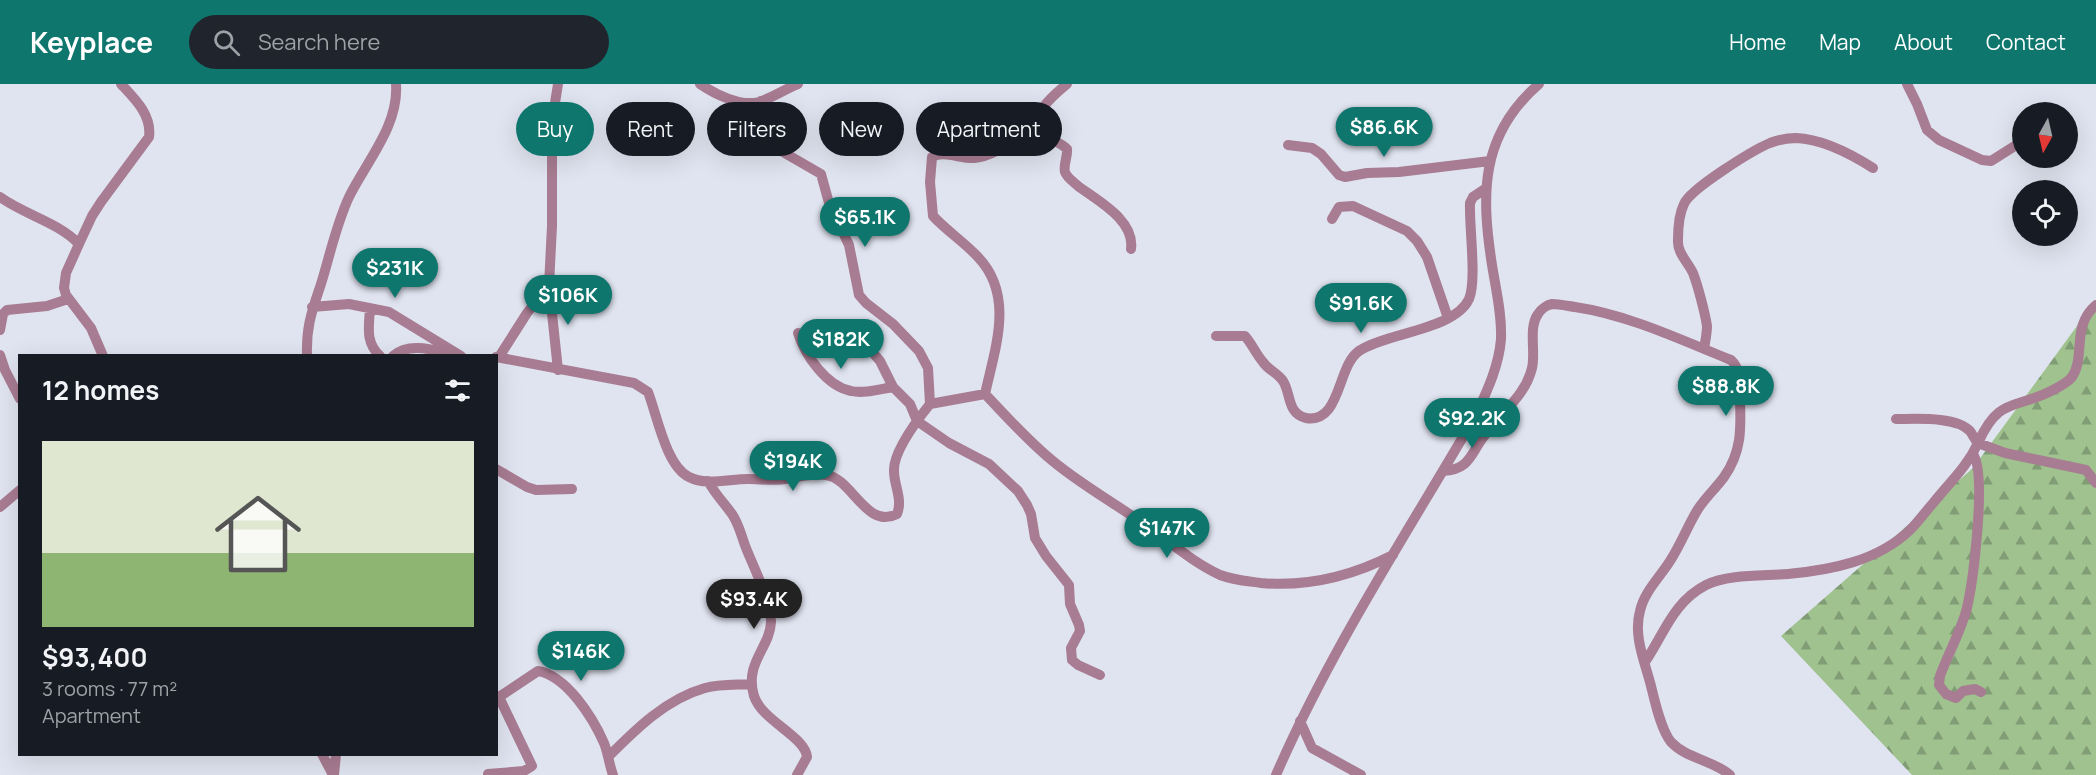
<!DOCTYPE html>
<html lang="en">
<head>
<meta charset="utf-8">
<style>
	:root { --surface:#171b24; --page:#20242c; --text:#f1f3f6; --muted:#9ea1a6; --line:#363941; --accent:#0f766e }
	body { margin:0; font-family:Manrope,sans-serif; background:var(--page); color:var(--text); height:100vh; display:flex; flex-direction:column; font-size:22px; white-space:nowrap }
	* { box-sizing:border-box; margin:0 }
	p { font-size:20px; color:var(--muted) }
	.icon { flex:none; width:33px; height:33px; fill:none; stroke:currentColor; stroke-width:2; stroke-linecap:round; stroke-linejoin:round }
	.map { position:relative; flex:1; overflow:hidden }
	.panel { position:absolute; left:18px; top:270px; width:480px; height:402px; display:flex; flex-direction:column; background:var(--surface); border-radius:0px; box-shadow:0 6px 24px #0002 }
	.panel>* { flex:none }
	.top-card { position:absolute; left:516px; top:18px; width:570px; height:54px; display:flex; gap:12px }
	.needle { width:39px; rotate:188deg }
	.buttons { position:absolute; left:2012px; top:18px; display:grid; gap:12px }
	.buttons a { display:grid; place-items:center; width:66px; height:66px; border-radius:50%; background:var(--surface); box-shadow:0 6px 24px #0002; font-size:30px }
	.price { position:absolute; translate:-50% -51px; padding:0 14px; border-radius:21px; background:var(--accent); color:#fff; font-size:20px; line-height:39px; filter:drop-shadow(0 2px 3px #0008) }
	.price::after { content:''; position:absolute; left:50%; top:36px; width:18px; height:14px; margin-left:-9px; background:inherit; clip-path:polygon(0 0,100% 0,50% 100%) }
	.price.on { background:#222; color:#fff }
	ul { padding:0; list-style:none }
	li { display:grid; align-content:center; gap:12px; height:318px; padding:0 24px }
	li+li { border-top:2px solid var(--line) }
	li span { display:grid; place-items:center; height:186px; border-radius:0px; color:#555 }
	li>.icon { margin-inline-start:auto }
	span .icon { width:108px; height:108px; fill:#fffc; stroke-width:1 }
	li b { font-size:26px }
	h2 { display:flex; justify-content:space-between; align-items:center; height:72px; padding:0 24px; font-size:26px }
	.pill { padding:0 21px; border-radius:27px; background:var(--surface); box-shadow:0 6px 24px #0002; font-size:21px; line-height:54px }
	.pill.on { background:var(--accent); color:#fff }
	header { display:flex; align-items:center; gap:36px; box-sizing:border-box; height:84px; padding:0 30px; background:var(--accent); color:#fff }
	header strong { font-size:28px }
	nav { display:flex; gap:33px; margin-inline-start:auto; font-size:21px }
	.search { width:420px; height:54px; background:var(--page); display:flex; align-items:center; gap:15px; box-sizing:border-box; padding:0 21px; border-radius:33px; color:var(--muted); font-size:22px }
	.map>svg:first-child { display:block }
</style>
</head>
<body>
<header>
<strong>Keyplace</strong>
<div class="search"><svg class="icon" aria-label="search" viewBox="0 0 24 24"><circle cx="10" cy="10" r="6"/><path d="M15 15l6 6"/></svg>Search here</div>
<nav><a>Home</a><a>Map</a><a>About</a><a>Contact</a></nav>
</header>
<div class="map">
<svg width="2096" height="691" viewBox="0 0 2096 691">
	<defs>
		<pattern id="forest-firs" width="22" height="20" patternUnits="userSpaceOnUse" patternTransform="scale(1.5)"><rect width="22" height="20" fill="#9fc28f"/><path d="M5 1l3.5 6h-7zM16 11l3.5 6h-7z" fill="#819d75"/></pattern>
	</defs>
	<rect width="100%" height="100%" fill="#e0e4f0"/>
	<path fill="url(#forest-firs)" d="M 2096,216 L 2096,691 L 1912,691 L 1781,552 L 1973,384 Z"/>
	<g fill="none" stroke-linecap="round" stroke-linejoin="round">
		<path stroke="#a87c92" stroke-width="10" d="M 558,0 L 552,38 L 552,142 L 549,201 L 558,286
			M 700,0 C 715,10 740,23 759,18 C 772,14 785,5 798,0
			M 1067,0 C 1056,9 1024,35 1042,50 C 1050,56 1060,58 1067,65 C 1068,72 1063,81 1065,88 C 1067,94 1074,98 1078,102 C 1098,117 1135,136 1131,165
			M 1907,0 L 1917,20 L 1927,46 L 1939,56 L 1982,76 L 1991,77 L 2021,58
			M 761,17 L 768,48 L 776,64 L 821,90 L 829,119 L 849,161 L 859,211 L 866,219 L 893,240 L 919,267 L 928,284 L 930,320
			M 1288,61 L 1312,64 L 1321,70 L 1339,91 L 1345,93 L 1367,89 L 1399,88 L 1490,77
			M 0,113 C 25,131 58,138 79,160 L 66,189 L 64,204 L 66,211 L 91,244 L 103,272
			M 1332,135 L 1339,123 L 1353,122 L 1407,147 L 1417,157 L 1427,173 L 1448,234
			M 79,160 L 92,132 L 101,118 L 149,53 C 152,31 135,15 121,0
			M 2096,221 C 2071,242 2086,272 2072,293 C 2067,299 2059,303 2053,306 C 2015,326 1999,312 1978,359 L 2005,369 L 2086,386 L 2096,399
			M 312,223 L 349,220 L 389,228 L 461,272
			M 370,224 C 369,243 365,258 380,272
			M 0,246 L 3,230 L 7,226 L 47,222 L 68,215
			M 798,249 C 805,271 826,302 851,307 C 864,310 880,305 893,303
			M 1216,252 L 1245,252 C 1252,260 1256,270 1263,278 C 1268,286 1278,289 1283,297 C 1291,309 1287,330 1306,334 C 1341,340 1337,282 1359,267 C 1385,249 1455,246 1469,215 C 1477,196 1469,143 1470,119 L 1473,113 L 1485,105
			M 868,263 L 880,277 L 893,303 L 910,320 L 917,337 L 949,359 L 989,380 L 1018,407 L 1027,421 L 1031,430 L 1035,454 L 1046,472 L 1069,501 L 1070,520 L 1079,541 L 1080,547 L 1071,564 L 1072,576 L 1078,581 L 1100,591
			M 1704,265 C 1705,258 1707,250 1707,242 C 1705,229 1698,202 1693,189 C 1688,178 1677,169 1678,156 C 1678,145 1679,130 1684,120 C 1690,105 1753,66 1770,59 C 1778,56 1788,54 1796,54 C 1823,55 1851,70 1873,84
			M 0,271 L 5,286 L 20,315
			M 307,272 C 306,242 312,227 321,200 C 330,171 336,141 349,113 C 366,78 399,42 396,0
			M 393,272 C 410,257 436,267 456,271
			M 496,273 L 634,299 L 648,308 C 657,331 666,382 689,393 C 706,402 729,395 748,395 C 760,395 772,397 785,395 C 798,393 812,389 826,391 C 852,394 866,446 897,430 C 903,415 894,402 894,387 C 893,367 918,335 930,320 L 985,310
			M 499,273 L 527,229 L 549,201
			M 985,310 C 1007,333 1029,358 1054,378 C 1082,401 1114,419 1144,440 C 1169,457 1192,478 1220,491 C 1233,496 1247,497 1261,499 C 1308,503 1350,493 1393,471
			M 985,310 C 995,264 1015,212 978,173 C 964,158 947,147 933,132 L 930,98 L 932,73 C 943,66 961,75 974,74 C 993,73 1020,53 1038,43
			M 1973,370 C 1987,390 1973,497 1967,524 C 1961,547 1948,570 1940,592 L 1939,601 L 1946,610 L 1956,614 L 1963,607 L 1975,605 L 1981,608
			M 496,385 L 527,403 L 536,406 L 572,405
			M 1443,387 C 1470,386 1470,370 1485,351 C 1501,328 1525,313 1532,284 C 1536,268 1528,244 1538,230 C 1541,225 1547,221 1552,220 C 1559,220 1568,222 1575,223 C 1629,231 1681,256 1731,276 C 1742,286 1739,301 1740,315 C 1741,344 1742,368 1724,393 C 1716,404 1706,413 1698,425 C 1688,441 1681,460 1670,477 C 1660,493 1644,508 1640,527 C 1633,552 1645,578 1651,602 C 1655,618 1661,646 1671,658 C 1687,675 1713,676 1730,691
			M 708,397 C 715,410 724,419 732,430 C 739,440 742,454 746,464 C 754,484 771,518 771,538 C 770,564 744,579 754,612 C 762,637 805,652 807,673 L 797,691
			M 0,423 L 20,406
			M 1645,578 C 1664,550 1673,518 1706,501 C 1727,490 1764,492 1788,490 C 1831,486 1878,477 1910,446 C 1919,437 1926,427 1934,418 C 1950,398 1967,383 1978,359 C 1975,356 1973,351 1970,347 C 1956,332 1915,335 1896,335
			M 496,612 L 499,613 L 538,587 C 567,592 593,634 604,659 C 608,669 609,680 613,691
			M 1300,637 L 1312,664 L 1361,691
			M 322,670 L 333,691
			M 608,673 C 636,645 666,615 705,604 C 720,600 736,601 751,600
			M 488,690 L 524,687 L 532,682 L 499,613
			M 334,691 L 336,670
			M 1276,691 C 1331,564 1408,448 1477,329 C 1488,305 1499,281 1501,255 C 1502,230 1496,206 1492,181 C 1481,110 1480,51 1539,0"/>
	</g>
</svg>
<div class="buttons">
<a><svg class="needle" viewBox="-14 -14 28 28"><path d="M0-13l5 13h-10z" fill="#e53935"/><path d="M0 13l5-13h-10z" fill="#9ea1a6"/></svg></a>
<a><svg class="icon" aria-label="locate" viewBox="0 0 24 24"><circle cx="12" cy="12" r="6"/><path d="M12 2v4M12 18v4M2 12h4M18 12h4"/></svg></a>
</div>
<b class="price" style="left:1384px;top:74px">$86.6K</b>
<b class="price" style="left:865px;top:164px">$65.1K</b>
<b class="price" style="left:395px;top:215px">$231K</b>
<b class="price" style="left:568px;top:242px">$106K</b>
<b class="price" style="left:1361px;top:250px">$91.6K</b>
<b class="price" style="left:841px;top:286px">$182K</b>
<b class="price" style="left:1726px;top:333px">$88.8K</b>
<b class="price" style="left:1472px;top:365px">$92.2K</b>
<b class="price" style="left:793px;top:408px">$194K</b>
<b class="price" style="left:1167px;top:475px">$147K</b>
<b class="price on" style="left:754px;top:546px">$93.4K</b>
<b class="price" style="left:581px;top:598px">$146K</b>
<div class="top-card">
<a class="pill on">Buy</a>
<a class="pill">Rent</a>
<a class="pill">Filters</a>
<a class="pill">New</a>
<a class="pill">Apartment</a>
</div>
<section class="panel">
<h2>12 homes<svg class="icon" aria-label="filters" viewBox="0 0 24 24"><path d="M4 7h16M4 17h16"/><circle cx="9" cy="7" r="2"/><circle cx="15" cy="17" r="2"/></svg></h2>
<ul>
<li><span style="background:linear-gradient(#dfe7d0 60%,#8fb573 0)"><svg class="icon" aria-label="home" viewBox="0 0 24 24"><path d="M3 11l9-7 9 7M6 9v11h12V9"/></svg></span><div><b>$93,400</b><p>3 rooms · 77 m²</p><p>Apartment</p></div></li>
</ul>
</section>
</div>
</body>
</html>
